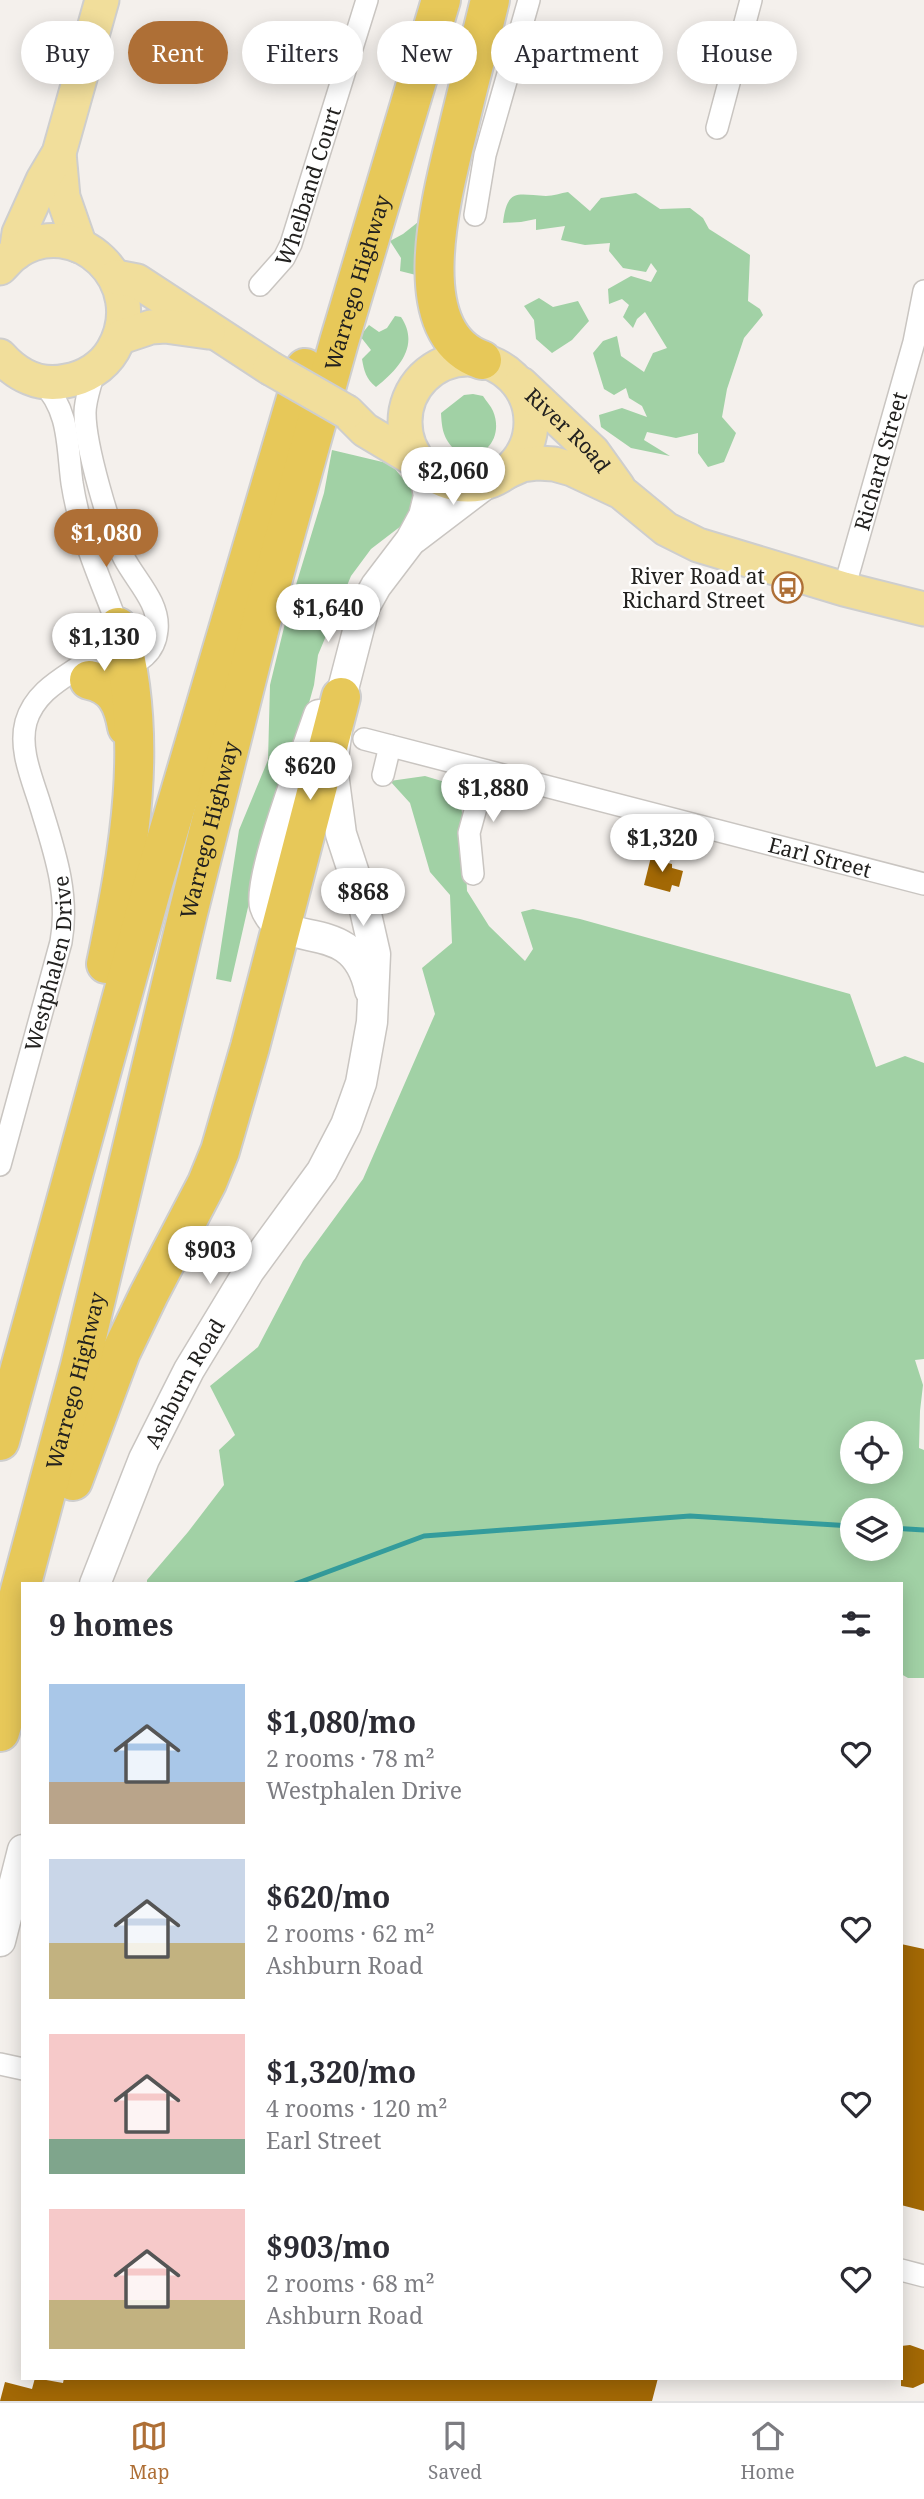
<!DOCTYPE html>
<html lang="en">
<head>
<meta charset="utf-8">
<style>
	:root { --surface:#fff; --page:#f2f2f3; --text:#2b2b33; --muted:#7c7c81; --line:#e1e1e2; --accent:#ae6f36 }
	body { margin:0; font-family:"Noto Serif",serif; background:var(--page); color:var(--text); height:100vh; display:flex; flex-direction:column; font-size:26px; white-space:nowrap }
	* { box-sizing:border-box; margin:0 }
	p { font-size:23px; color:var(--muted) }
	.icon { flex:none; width:38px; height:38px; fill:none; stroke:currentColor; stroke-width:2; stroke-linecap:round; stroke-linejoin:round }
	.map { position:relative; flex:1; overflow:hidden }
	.details { position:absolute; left:21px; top:1582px; width:882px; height:798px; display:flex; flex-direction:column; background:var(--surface); border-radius:0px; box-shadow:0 4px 18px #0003 }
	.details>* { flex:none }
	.banner { position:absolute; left:21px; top:21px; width:882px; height:63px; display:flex; gap:14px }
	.buttons { position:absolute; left:840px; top:1421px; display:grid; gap:14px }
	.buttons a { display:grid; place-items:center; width:63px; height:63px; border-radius:50%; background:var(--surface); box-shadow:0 4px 18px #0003; font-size:35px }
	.price { position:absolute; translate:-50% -60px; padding:0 16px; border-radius:24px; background:#fff; color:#222; font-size:23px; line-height:46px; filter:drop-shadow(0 2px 4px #0008) }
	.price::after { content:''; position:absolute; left:50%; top:42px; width:21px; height:16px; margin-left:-10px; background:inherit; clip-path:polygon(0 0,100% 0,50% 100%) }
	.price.current { background:var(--accent); color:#fff }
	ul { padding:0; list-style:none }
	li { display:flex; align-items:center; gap:21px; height:175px; padding:0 28px }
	li span { display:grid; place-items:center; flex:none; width:196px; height:140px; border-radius:0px; color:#555 }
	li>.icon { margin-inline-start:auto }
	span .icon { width:84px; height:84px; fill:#fffc; stroke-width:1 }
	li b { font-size:30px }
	h2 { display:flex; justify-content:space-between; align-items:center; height:84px; padding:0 28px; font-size:30px }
	.tag { padding:0 24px; border-radius:32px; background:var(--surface); box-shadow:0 4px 18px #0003; font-size:24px; line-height:63px }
	.tag.current { background:var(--accent); color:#fff }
	.dock { display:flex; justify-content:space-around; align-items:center; height:98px; border-top:2px solid var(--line); background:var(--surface); font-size:19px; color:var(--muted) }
	.dock a { display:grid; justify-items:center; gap:4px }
	.dock .current { color:var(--accent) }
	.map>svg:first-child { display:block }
</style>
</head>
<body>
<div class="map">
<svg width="924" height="2401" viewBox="0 0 924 2401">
	<rect width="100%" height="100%" fill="#f4f0ec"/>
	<path fill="#a1d1a5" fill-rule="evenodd" d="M 568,192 L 590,211 L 601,198 L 636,193 L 660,209 L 690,208 L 703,218 L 709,229 L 750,255 L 748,301 L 760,309 L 763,315 L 744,338 L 727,389 L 722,417 L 736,433 L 724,462 L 708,467 L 698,453 L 698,433 L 676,438 L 647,432 L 644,440 L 670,456 L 631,448 L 601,427 L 599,415 L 622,408 L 647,417 L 642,406 L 629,398 L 626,388 L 614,395 L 604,389 L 593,353 L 603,341 L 617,336 L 621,356 L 644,372 L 653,353 L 667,348 L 645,312 L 637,319 L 633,328 L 623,317 L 629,305 L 622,299 L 609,304 L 608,289 L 631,276 L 651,282 L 657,271 L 651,263 L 646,272 L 623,268 L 609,251 L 610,243 L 585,245 L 561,240 L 565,226 L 536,230 L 536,219 L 521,222 L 503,223 C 507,187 518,195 546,196 C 553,196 561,193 568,192 Z
		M 427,215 L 416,275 L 400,271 L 401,258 L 390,241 L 403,234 Z
		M 539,298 L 553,307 L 578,301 L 589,321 L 572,340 L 552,353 L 536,339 L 534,320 L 524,306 Z
		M 395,316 L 401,317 C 420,345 399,369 376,387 C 366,379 364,371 362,359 L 371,350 L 360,336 L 369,325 L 379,332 L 387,328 Z
		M 473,394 L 483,396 C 486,401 491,406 493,411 C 503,435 488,458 462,457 C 446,442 442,436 441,413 L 464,395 Z
		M 332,450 L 391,464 L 417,496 L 401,526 L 371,549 L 351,576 L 318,655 L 314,685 L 299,739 L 266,828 L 231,982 L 216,979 L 239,830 L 268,760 L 270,685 L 288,611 L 324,493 Z
		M 425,776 L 458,786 L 464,826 L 467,891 L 489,926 L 525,961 L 533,949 L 521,912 L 533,909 L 580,919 L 850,994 L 876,1067 L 905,1056 L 924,1063 L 924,1359 L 915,1360 L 923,1385 L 920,1411 L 919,1448 L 924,1450 L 924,1678 L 908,1678 L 901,1674 L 901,1584 L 147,1584 L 147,1580 L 188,1532 L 224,1485 L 219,1450 L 235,1435 L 210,1386 L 258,1347 L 303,1261 L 363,1179 L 435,1014 L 422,968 L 452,943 L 450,895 L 430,872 L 410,803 L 390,781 ZM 852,1433 L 891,1433 L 891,1472 L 852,1472 ZM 852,1510 L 891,1510 L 891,1549 L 852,1549 Z"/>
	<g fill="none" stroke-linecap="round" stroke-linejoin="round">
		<path stroke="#349c9c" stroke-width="5" d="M 891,1528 L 924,1530
			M 295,1584 L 424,1536 L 690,1516 L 852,1526"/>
	</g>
	<path fill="#a26805" d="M 652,853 L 665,856 L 664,862 L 672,864 L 672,868 L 683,871 L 679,887 L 672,885 L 670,892 L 644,885 Z
		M 901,1944 L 924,1949 L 924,2211 L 901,2205 Z
		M 910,2345 L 924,2350 L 924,2383 L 913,2388 L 901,2386 L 901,2346 Z
		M 35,2378 L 63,2383 L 64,2378 L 658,2378 L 652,2401 L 0,2401 L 5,2382 L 32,2389 Z"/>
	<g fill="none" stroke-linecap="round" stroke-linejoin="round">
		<defs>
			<g id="street">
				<path d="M 717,128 L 751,0"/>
				<path d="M 475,215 L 485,155 L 529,0"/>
				<path id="s1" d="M 260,285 L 284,258 L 291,244 L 367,0"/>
				<path d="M 94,371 C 91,385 85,399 85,413 C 85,445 109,529 124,558 C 136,581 160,603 157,630 C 155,653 139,663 119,670"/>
				<path id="s2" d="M 844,589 L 914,342 L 924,291"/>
				<path id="s3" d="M 364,739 L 924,884"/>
				<path d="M 383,775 L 390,746"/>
				<path d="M 473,874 L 469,833 L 486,771"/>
				<path id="s4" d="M 0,1165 L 61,942 C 70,893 53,847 39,801 C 31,776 19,748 26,722 C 40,674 101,669 118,627 C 108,598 95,570 86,541 C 80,522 75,502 72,483 C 67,445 70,411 42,382"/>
				<path d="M 0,2064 L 23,2069"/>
				<path d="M 901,2270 L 924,2276"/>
			</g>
			<g id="secondary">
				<path d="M 414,538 L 489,481"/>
				<path d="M 357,620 L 376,586 L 411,540 L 424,516 L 429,496 L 423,465"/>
				<path d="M 319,715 C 308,748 257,881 265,906 C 281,955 353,911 370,990"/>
				<path id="s5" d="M 95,1584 L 144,1459 L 189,1370 L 249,1271 L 322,1171 L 346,1125 L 361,1083 L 372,1022 L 375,954 L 363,901 L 341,834 L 332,766 L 341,697 L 365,604"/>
				<path d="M 0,1941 L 23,1850"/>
			</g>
			<g id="primary">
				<path d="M 59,153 L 63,197 L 80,246"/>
				<path d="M 16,253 L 19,233 L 43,180 L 59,153 L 102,0"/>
				<path d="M 0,268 C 5,263 10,257 15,253 C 75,211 152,282 113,350 C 103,367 85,378 66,381 C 40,387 17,375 0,356"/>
				<path d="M 116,277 L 137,281 L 270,368"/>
				<path d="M 121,337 L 151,327 L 165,326 L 208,332"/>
				<circle cx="468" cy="422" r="63"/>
				<path id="s6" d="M 521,384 L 593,452 L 618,487"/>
				<path d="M 347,412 L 365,430 L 422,464"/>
				<path d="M 504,473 L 522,465 L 538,463 L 554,464 L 572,469 L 621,492 L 666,529 L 698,545 L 844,589 L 924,609"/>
			</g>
			<g id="highway">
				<path d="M 482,360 C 401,332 445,185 459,125 C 469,83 480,42 490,0"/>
				<path d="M 89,680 C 115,685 123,704 127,727"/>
				<path d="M 106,964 C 129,852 150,739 118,627"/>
				<path d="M 0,1441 L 153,884 L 305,368"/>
				<path d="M 73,1481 L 121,1352 L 149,1294 L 207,1183 L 220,1151 L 250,1047 L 341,697"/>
				<path id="s7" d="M 0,1665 L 80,1366 L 188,913 L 264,611 L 339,342 L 441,0"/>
				<path d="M 0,1732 L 23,1653"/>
			</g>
		</defs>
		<use href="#street" stroke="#c9c5c1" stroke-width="24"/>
		<use href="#secondary" stroke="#c9c5c1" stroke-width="33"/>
		<use href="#primary" stroke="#cecece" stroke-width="37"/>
		<use href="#highway" stroke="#cecece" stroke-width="42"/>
		<use href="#street" stroke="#fff" stroke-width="21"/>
		<use href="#secondary" stroke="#fff" stroke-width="30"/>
		<use href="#primary" stroke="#f1de9b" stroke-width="33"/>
		<use href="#highway" stroke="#e7c859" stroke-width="38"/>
		<defs>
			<path id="primary-bridge" d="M 270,368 L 347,412"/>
		</defs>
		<use href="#primary-bridge" stroke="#cecece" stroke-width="37" stroke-linecap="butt"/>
		<use href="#primary-bridge" stroke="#f1de9b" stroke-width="33"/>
	</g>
	<defs>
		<symbol id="bus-ring" viewBox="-11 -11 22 22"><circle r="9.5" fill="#fffefd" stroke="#ae6f36" stroke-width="1.5"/><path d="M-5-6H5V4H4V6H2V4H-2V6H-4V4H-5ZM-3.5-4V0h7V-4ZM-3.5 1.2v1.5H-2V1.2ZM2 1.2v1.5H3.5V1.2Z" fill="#ae6f36"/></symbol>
	</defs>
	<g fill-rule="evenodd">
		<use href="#bus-ring" x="770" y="570" width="35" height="35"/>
	</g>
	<g text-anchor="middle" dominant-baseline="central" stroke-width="5" stroke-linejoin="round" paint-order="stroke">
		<g font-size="21" fill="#22211f" stroke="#fffefd">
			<text stroke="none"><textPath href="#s1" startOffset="112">Whelband Court</textPath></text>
			<text stroke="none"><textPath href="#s7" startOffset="1428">Warrego Highway</textPath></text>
			<text stroke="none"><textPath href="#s6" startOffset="66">River Road</textPath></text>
			<text stroke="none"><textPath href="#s2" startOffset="133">Richard Street</textPath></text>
			<text stroke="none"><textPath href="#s7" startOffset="861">Warrego Highway</textPath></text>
			<text stroke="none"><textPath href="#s3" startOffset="471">Earl Street</textPath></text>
			<text stroke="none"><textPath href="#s4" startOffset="208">Westphalen Drive</textPath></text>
			<text stroke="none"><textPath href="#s7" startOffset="294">Warrego Highway</textPath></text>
			<text stroke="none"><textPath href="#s5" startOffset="220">Ashburn Road</textPath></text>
		</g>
		<g font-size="21" fill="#22211f" stroke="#fffefd" text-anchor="end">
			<text x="765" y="576">River Road at<tspan x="765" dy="24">Richard Street</tspan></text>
		</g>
	</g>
</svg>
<div class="buttons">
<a><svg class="icon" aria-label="locate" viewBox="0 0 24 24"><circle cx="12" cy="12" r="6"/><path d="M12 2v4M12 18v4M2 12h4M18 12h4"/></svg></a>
<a><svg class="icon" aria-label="layers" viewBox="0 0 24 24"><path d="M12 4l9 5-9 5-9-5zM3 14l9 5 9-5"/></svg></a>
</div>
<b class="price" style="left:453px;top:507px">$2,060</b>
<b class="price current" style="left:106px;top:569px">$1,080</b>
<b class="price" style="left:328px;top:644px">$1,640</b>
<b class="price" style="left:104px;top:673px">$1,130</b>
<b class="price" style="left:310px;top:802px">$620</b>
<b class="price" style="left:493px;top:824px">$1,880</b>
<b class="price" style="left:662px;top:874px">$1,320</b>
<b class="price" style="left:363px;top:928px">$868</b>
<b class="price" style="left:210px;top:1286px">$903</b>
<div class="banner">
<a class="tag">Buy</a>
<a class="tag current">Rent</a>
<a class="tag">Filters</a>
<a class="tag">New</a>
<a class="tag">Apartment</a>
<a class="tag">House</a>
</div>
<section class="details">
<h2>9 homes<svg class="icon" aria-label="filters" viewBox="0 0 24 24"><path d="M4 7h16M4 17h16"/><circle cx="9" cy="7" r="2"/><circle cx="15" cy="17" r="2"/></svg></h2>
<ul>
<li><span style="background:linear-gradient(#a9c7e8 70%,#b9a48a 0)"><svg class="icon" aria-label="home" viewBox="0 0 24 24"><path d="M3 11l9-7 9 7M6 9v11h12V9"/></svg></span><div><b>$1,080/mo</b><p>2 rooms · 78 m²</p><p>Westphalen Drive</p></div><svg class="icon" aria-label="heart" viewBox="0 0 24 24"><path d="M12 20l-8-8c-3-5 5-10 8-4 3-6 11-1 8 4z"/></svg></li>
<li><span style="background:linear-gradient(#c9d6e8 60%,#c2b280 0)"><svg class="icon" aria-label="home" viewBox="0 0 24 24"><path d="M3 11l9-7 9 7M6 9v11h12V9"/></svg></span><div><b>$620/mo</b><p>2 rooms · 62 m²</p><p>Ashburn Road</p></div><svg class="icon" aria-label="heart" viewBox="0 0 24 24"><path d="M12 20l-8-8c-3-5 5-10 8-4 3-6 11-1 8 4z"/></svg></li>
<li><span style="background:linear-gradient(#f6c9c9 75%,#7fa58c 0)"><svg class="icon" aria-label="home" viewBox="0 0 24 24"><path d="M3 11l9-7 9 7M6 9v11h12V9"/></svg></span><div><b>$1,320/mo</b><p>4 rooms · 120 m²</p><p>Earl Street</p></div><svg class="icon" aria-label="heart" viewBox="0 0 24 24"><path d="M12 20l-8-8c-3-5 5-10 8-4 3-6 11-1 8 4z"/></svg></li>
<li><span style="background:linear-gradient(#f6c9c9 65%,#c2b280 0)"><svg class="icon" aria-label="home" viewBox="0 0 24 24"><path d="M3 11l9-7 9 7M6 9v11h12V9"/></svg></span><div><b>$903/mo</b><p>2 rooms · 68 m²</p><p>Ashburn Road</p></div><svg class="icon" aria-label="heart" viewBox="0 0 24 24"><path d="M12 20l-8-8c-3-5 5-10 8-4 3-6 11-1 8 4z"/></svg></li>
</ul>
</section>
</div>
<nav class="dock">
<a class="current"><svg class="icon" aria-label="map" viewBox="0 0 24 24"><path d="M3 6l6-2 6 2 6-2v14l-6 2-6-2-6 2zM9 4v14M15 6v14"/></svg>Map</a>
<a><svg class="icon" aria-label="saved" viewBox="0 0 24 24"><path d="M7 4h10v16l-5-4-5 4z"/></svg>Saved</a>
<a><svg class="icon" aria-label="home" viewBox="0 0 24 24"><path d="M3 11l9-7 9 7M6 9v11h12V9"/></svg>Home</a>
</nav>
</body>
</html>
